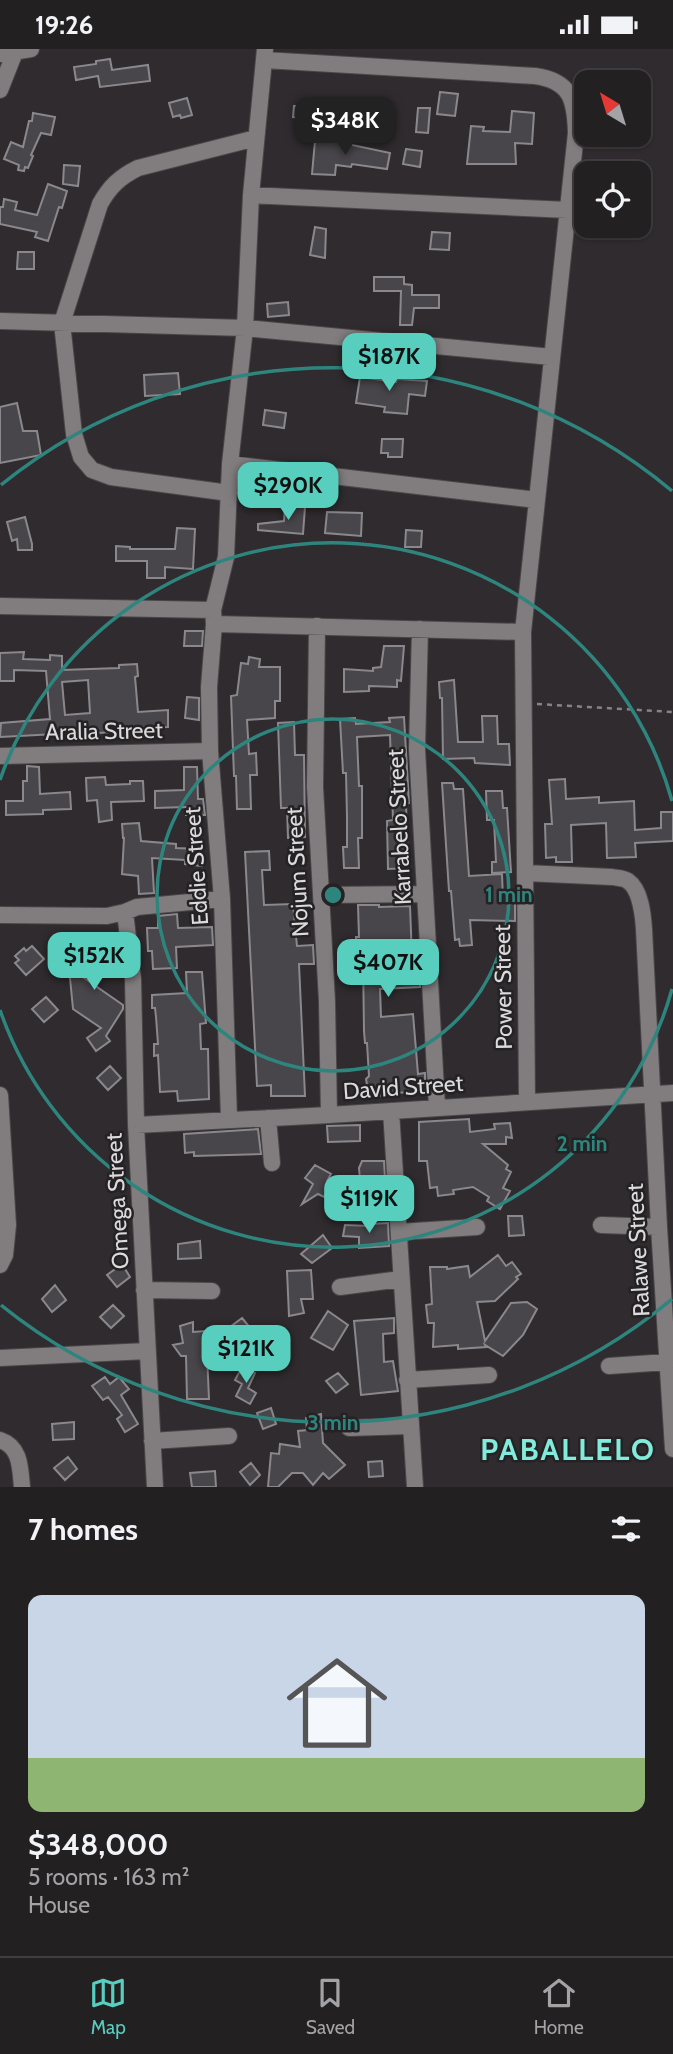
<!DOCTYPE html>
<html lang="en">
<head>
<meta charset="utf-8">
<style>
	:root { --surface:#232022; --page:#2f2d2f; --text:#f1f3f6; --muted:#a3a3a5; --line:#403e40; --accent:#58cebf }
	body { margin:0; font-family:Cabin,sans-serif; background:var(--page); color:var(--text); height:100vh; display:flex; flex-direction:column; font-size:26px; white-space:nowrap }
	* { box-sizing:border-box; margin:0 }
	p { font-size:23px; color:var(--muted) }
	.icon { flex:none; width:38px; height:38px; fill:none; stroke:currentColor; stroke-width:2; stroke-linecap:round; stroke-linejoin:round }
	.map { position:relative; height:1438px; overflow:hidden }
	.drawer { display:flex; flex-direction:column; background:var(--surface); flex:1 }
	.drawer>* { flex:none }
	.needle { width:46px; rotate:322deg }
	.fabs { position:absolute; left:574px; top:21px; display:grid; gap:14px }
	.fabs a { display:grid; place-items:center; width:77px; height:77px; border-radius:14px; background:var(--surface); box-shadow:0 2px 5px #0004,0 0 0 2px var(--line); font-size:35px }
	.price { position:absolute; translate:-50% -60px; padding:0 16px; border-radius:14px; background:var(--accent); color:#111; font-size:23px; line-height:46px; filter:drop-shadow(0 2px 4px #0008) }
	.price::after { content:''; position:absolute; left:50%; top:42px; width:21px; height:16px; margin-left:-10px; background:inherit; clip-path:polygon(0 0,100% 0,50% 100%) }
	.price.active { background:#222; color:#fff }
	ul { padding:0; list-style:none }
	li { display:grid; align-content:center; gap:14px; height:371px; padding:0 28px }
	li span { display:grid; place-items:center; height:217px; border-radius:14px; color:#555 }
	li>.icon { margin-inline-start:auto }
	span .icon { width:126px; height:126px; fill:#fffc; stroke-width:1 }
	li b { font-size:30px }
	h2 { display:flex; justify-content:space-between; align-items:center; height:84px; padding:0 28px; font-size:30px }
	.status { display:flex; justify-content:space-between; align-items:center; height:49px; padding:0 35px; background:var(--surface); direction:ltr }
	.status svg { height:19px; fill:currentColor }
	.tabs { display:flex; justify-content:space-around; align-items:center; height:98px; border-top:2px solid var(--line); background:var(--surface); font-size:19px; color:var(--muted) }
	.tabs a { display:grid; justify-items:center; gap:4px }
	.tabs .active { color:var(--accent) }
	.map>svg:first-child { display:block }
</style>
</head>
<body>
<div class="status"><b>19:26</b><svg viewBox="0 0 49 12"><path d="M0 12V9h3v3zM5 12V6h3v6zM10 12V3h3v9zM15 12V0h3v12zM26 1h20v11H26zM47 4h2v5h-2z"/></svg></div>
<div class="map">
<svg width="673" height="1438" viewBox="0 0 673 1438">
	<rect width="100%" height="100%" fill="#2f2b2e"/>
	<path fill="#48464a" stroke="#8a888c" stroke-width="2" fill-rule="evenodd" d="M 110,10 L 112,21 L 148,16 L 150,32 L 100,38 L 98,27 L 76,31 L 74,18 L 96,15 L 96,12 Z
		M 440,43 L 458,45 L 455,67 L 437,65 Z
		M 187,49 L 192,66 L 181,69 L 180,66 L 173,68 L 169,54 Z
		M 369,50 L 370,66 L 356,68 L 354,52 Z
		M 294,57 L 332,59 L 332,71 L 293,68 Z
		M 418,59 L 430,59 L 428,84 L 416,83 Z
		M 512,62 L 534,64 L 532,95 L 515,94 L 516,115 L 467,115 L 471,77 L 484,78 L 483,82 L 510,83 Z
		M 33,64 L 55,68 L 51,86 L 41,84 L 31,106 L 33,107 L 28,119 L 25,118 L 24,122 L 18,121 L 19,116 L 4,110 L 11,93 L 23,98 L 29,72 L 32,72 Z
		M 315,92 L 338,93 L 390,104 L 387,120 L 352,115 L 351,118 L 336,116 L 335,126 L 312,125 Z
		M 406,100 L 422,102 L 420,118 L 403,115 Z
		M 64,116 L 80,117 L 78,137 L 63,135 Z
		M 48,135 L 67,142 L 62,159 L 59,158 L 48,192 L 35,188 L 37,183 L 0,175 L 0,158 L 3,158 L 4,150 L 17,153 L 15,161 L 37,166 Z
		M 315,178 L 326,180 L 325,209 L 310,206 Z
		M 432,183 L 450,184 L 449,201 L 430,200 Z
		M 18,203 L 34,203 L 34,220 L 17,220 Z
		M 374,228 L 404,228 L 404,235 L 412,236 L 412,246 L 439,246 L 439,259 L 414,259 L 412,276 L 400,276 L 401,242 L 374,242 Z
		M 288,253 L 289,266 L 268,268 L 267,255 Z
		M 178,324 L 180,345 L 145,347 L 144,326 Z
		M 360,328 L 396,333 L 397,330 L 427,332 L 425,347 L 409,345 L 407,365 L 384,363 L 385,358 L 356,354 Z
		M 17,354 L 23,382 L 37,382 L 41,406 L 0,414 L 0,358 Z
		M 265,361 L 286,364 L 284,379 L 263,376 Z
		M 382,390 L 403,390 L 402,408 L 388,408 L 388,404 L 381,404 Z
		M 285,456 L 305,458 L 303,485 L 258,481 L 258,475 L 284,472 Z
		M 327,463 L 362,464 L 361,487 L 325,484 Z
		M 25,468 L 32,495 L 32,501 L 18,501 L 17,490 L 12,492 L 7,473 Z
		M 177,479 L 195,480 L 193,520 L 165,518 L 165,529 L 147,529 L 147,512 L 116,512 L 116,497 L 130,498 L 130,500 L 175,500 Z
		M 406,481 L 422,482 L 421,498 L 405,498 Z
		M 185,582 L 203,582 L 202,597 L 184,597 Z
		M 384,597 L 404,597 L 401,632 L 397,631 L 397,638 L 369,637 L 369,642 L 344,643 L 344,620 L 373,622 L 373,619 L 381,618 Z
		M 24,603 L 23,610 L 50,611 L 50,606 L 62,607 L 62,621 L 119,619 L 119,616 L 137,615 L 138,627 L 135,628 L 138,663 L 168,661 L 168,678 L 136,679 L 136,682 L 77,685 L 57,688 L 56,685 L 0,688 L 1,674 L 50,670 L 46,622 L 14,621 L 14,632 L 0,632 L 0,604 ZM 88,631 L 90,664 L 65,666 L 62,633 Z
		M 249,608 L 260,610 L 259,618 L 280,618 L 280,652 L 275,652 L 275,669 L 247,671 L 249,705 L 256,704 L 257,726 L 250,726 L 251,760 L 237,760 L 236,727 L 234,727 L 231,647 L 237,646 L 241,614 L 248,615 Z
		M 454,631 L 458,693 L 483,693 L 482,667 L 497,667 L 498,695 L 509,695 L 510,716 L 475,714 L 474,709 L 443,710 L 442,649 L 440,649 L 439,633 Z
		M 187,648 L 199,649 L 199,671 L 185,669 Z
		M 404,668 L 409,754 L 406,755 L 408,819 L 388,820 L 387,772 L 393,771 L 390,686 L 357,688 L 359,737 L 362,737 L 362,789 L 358,789 L 359,819 L 344,819 L 343,798 L 347,798 L 347,768 L 346,724 L 343,724 L 340,670 L 355,669 L 356,675 L 390,673 L 389,669 Z
		M 294,673 L 295,706 L 304,706 L 305,788 L 288,789 L 287,759 L 281,759 L 278,674 Z
		M 27,717 L 39,718 L 40,745 L 70,743 L 71,760 L 43,761 L 43,765 L 6,766 L 6,752 L 23,752 L 23,732 L 27,732 Z
		M 184,718 L 197,718 L 198,750 L 203,750 L 205,766 L 186,766 L 186,758 L 155,759 L 155,742 L 184,741 Z
		M 105,728 L 106,736 L 130,735 L 130,732 L 143,732 L 144,752 L 111,753 L 112,771 L 99,773 L 97,751 L 87,752 L 86,729 Z
		M 565,730 L 566,750 L 599,748 L 599,754 L 634,752 L 635,781 L 661,779 L 661,763 L 673,763 L 673,792 L 635,794 L 636,808 L 607,809 L 606,774 L 571,776 L 572,813 L 556,813 L 556,808 L 546,809 L 545,775 L 552,775 L 549,731 Z
		M 442,734 L 453,734 L 454,740 L 463,740 L 469,827 L 502,825 L 503,851 L 515,851 L 515,872 L 470,871 L 472,896 L 460,897 L 459,890 L 455,891 L 451,842 L 449,842 Z
		M 486,742 L 502,742 L 503,759 L 507,759 L 511,823 L 492,824 L 492,813 L 496,813 L 494,771 L 487,771 Z
		M 139,774 L 141,792 L 176,795 L 176,799 L 201,800 L 202,817 L 185,815 L 185,811 L 152,809 L 154,844 L 139,845 L 138,827 L 122,825 L 124,789 L 123,789 L 122,775 Z
		M 269,802 L 270,821 L 262,821 L 264,856 L 293,855 L 297,897 L 313,896 L 314,915 L 299,915 L 305,1047 L 271,1047 L 271,1036 L 257,1037 L 245,803 Z
		M 358,856 L 379,856 L 379,858 L 410,857 L 412,909 L 418,909 L 420,938 L 380,940 L 381,968 L 413,965 L 418,1025 L 425,1024 L 425,1043 L 386,1044 L 386,1046 L 369,1048 L 366,1030 L 369,1027 L 367,994 L 365,994 L 364,982 L 363,910 L 361,910 L 360,901 L 356,902 L 356,888 L 359,888 Z
		M 177,865 L 178,879 L 212,878 L 213,896 L 176,898 L 177,919 L 153,920 L 152,902 L 148,902 L 147,879 L 158,879 L 158,867 Z
		M 110,895 L 111,903 L 115,903 L 117,920 L 77,924 L 123,956 L 123,960 L 106,987 L 110,992 L 96,1002 L 87,989 L 101,979 L 73,960 L 68,908 L 89,906 L 88,897 Z
		M 32,897 L 44,910 L 26,926 L 15,914 L 19,911 L 15,907 L 24,899 L 26,902 Z
		M 186,923 L 202,923 L 206,974 L 200,975 L 201,1000 L 208,1000 L 209,1050 L 178,1052 L 177,1042 L 160,1043 L 158,1006 L 154,1007 L 154,995 L 158,995 L 156,968 L 155,959 L 152,959 L 152,946 L 187,944 Z
		M 46,948 L 58,961 L 44,973 L 32,960 Z
		M 110,1017 L 121,1029 L 108,1041 L 97,1029 Z
		M 469,1070 L 470,1083 L 495,1080 L 494,1075 L 510,1074 L 512,1089 L 506,1088 L 506,1095 L 483,1095 L 508,1116 L 506,1120 L 511,1123 L 503,1139 L 510,1142 L 500,1160 L 487,1152 L 489,1148 L 473,1138 L 453,1141 L 454,1145 L 438,1147 L 437,1138 L 430,1139 L 427,1112 L 419,1112 L 419,1073 Z
		M 360,1076 L 360,1092 L 328,1093 L 327,1077 Z
		M 258,1080 L 261,1105 L 194,1107 L 194,1103 L 185,1104 L 184,1085 Z
		M 362,1112 L 384,1112 L 385,1130 L 381,1131 L 381,1146 L 367,1148 L 365,1130 L 360,1131 L 359,1119 Z
		M 315,1116 L 331,1125 L 327,1132 L 331,1134 L 324,1148 L 318,1145 L 302,1155 L 313,1135 L 305,1129 Z
		M 508,1167 L 522,1167 L 524,1186 L 509,1187 Z
		M 388,1174 L 389,1197 L 359,1199 L 359,1188 L 343,1187 L 345,1176 L 370,1177 L 370,1175 Z
		M 323,1186 L 332,1199 L 312,1214 L 301,1205 Z
		M 200,1192 L 201,1209 L 178,1210 L 178,1195 Z
		M 498,1206 L 506,1217 L 512,1213 L 521,1225 L 516,1228 L 518,1230 L 495,1252 L 477,1253 L 485,1292 L 511,1254 L 527,1253 L 537,1260 L 523,1286 L 503,1307 L 485,1296 L 486,1298 L 458,1300 L 458,1296 L 433,1298 L 434,1274 L 428,1274 L 426,1256 L 432,1255 L 430,1218 L 447,1218 L 447,1220 L 468,1217 L 470,1228 Z
		M 122,1215 L 130,1228 L 117,1238 L 107,1226 Z
		M 311,1221 L 313,1250 L 301,1250 L 304,1264 L 289,1267 L 287,1222 Z
		M 55,1236 L 66,1251 L 52,1263 L 42,1250 Z
		M 113,1256 L 124,1267 L 111,1279 L 100,1268 Z
		M 328,1262 L 348,1276 L 333,1301 L 311,1289 Z
		M 242,1269 L 252,1281 L 239,1291 L 230,1278 Z
		M 394,1269 L 394,1284 L 383,1285 L 384,1313 L 393,1312 L 398,1342 L 361,1346 L 354,1272 Z
		M 193,1273 L 193,1283 L 206,1282 L 209,1350 L 187,1350 L 186,1307 L 181,1307 L 173,1296 L 183,1294 L 180,1277 Z
		M 242,1318 L 255,1324 L 248,1339 L 256,1344 L 250,1355 L 236,1347 L 242,1335 L 235,1331 Z
		M 338,1324 L 348,1335 L 336,1344 L 326,1332 Z
		M 105,1328 L 110,1335 L 119,1328 L 129,1340 L 121,1346 L 138,1375 L 125,1383 L 117,1370 L 122,1366 L 108,1348 L 103,1351 L 92,1337 Z
		M 271,1359 L 276,1375 L 263,1380 L 257,1364 Z
		M 321,1365 L 323,1394 L 345,1416 L 329,1430 L 323,1424 L 313,1436 L 303,1424 L 292,1424 L 278,1438 L 268,1438 L 271,1404 L 279,1405 L 280,1395 L 300,1398 L 298,1382 L 307,1381 L 306,1369 Z
		M 74,1373 L 74,1390 L 53,1391 L 52,1375 Z
		M 68,1408 L 77,1420 L 65,1431 L 54,1419 Z
		M 382,1412 L 383,1427 L 369,1428 L 368,1413 Z
		M 251,1414 L 260,1426 L 250,1436 L 240,1423 Z
		M 215,1422 L 216,1438 L 192,1438 L 190,1424 Z"/>
	<g fill="none" stroke-linecap="round" stroke-linejoin="round">
		<defs>
			<path id="street" d="M 0,5 L 31,0
				M 264,11 L 535,27 C 571,32 575,51 576,84 L 523,583
				M 0,41 L 15,3
				M 251,146 L 568,161
				M 0,272 L 245,279 L 552,308
				M 230,415 L 537,451
				M 229,444 L 111,428 L 92,421 L 81,408 L 74,385 L 62,274 L 100,155 C 110,137 120,128 138,119 L 256,89
				M 0,557 L 213,561
				M 214,575 L 523,583 L 527,1052
				M 317,577 L 315,738 L 327,952 L 329,1066
				M 420,580 L 417,700 L 437,1058
				M 0,707 L 210,702
				M 525,824 L 612,828 C 617,829 624,829 628,832 C 641,841 643,866 644,880 L 659,1178 L 673,1400
				M 322,846 L 425,845
				M 125,863 L 133,930 L 136,1076 L 155,1438
				M 0,866 L 107,867 L 125,863 L 137,858 L 222,850
				M 0,1046 L 8,1176 L 5,1206 L 0,1216
				M 391,1062 L 415,1438
				M 268,1069 L 272,1114
				M 229,1070 L 222,850 L 210,702 L 209,638 L 214,575 L 213,561 L 226,508 L 230,415 L 245,279 L 251,146 L 265,0
				M 136,1076 L 329,1066 L 673,1044
				M 601,1176 L 659,1178
				M 399,1183 L 477,1178
				M 340,1238 L 401,1230
				M 144,1241 L 212,1242
				M 0,1309 L 147,1302
				M 609,1317 L 667,1313
				M 407,1331 L 489,1326
				M 349,1379 L 410,1377
				M 0,1391 C 21,1398 20,1419 22,1438
				M 152,1392 L 229,1387"/>
		</defs>
		<use href="#street" stroke="#4a4749" stroke-width="18"/>
		<path stroke="#868386" stroke-width="2.5" stroke-dasharray="5 5" stroke-linecap="butt" d="M 537,655 L 673,663"/>
		<use href="#street" stroke="#817d7f" stroke-width="16"/>
	</g>
	<g fill="none" stroke="#2e857e" stroke-width="3.5">
		<circle cx="333" cy="846" r="176"/>
		<path d="M672 940A352 352 0 0 1 0 961M0 731A352 352 0 0 1 672 752"/>
		<path d="M672 1250A528 528 0 0 1 1 1256M1 436A528 528 0 0 1 672 442"/>
	</g>
	<g text-anchor="middle" dominant-baseline="central" stroke-width="5" stroke-linejoin="round" paint-order="stroke">
		<g font-size="23" fill="#dcdadc" stroke="#252224">
			<text transform="translate(104 682) rotate(-1)">Aralia Street</text>
			<text transform="translate(399 778) rotate(-93)">Karrabelo Street</text>
			<text transform="translate(196 817) rotate(-94)">Eddie Street</text>
			<text transform="translate(297 823) rotate(-93)">Nojum Street</text>
			<text transform="translate(503 938) rotate(-91)">Power Street</text>
			<text transform="translate(403 1038) rotate(-4)">David Street</text>
			<text transform="translate(117 1152) rotate(-93)">Omega Street</text>
			<text transform="translate(638 1201) rotate(-93)">Ralawe Street</text>
		</g>
		<g font-size="30" font-weight="bold" letter-spacing="2" fill="#82ebdc" stroke="#252224">
			<text x="568" y="1400">PABALLELO</text>
		</g>
	</g>
	<circle cx="333" cy="846" r="10" fill="#2e857e" stroke="#252224" stroke-width="3.5"/>
	<g font-size="21" text-anchor="middle" font-weight="bold" fill="#2e857e" stroke="#252224" stroke-width="5" stroke-linejoin="round" paint-order="stroke">
		<text x="509" y="853">1 min</text>
		<text x="582" y="1102">2 min</text>
		<text x="333" y="1381">3 min</text>
	</g>
</svg>
<div class="fabs">
<a><svg class="needle" viewBox="-14 -14 28 28"><path d="M0-13l5 13h-10z" fill="#e53935"/><path d="M0 13l5-13h-10z" fill="#a3a3a5"/></svg></a>
<a><svg class="icon" aria-label="locate" viewBox="0 0 24 24"><circle cx="12" cy="12" r="6"/><path d="M12 2v4M12 18v4M2 12h4M18 12h4"/></svg></a>
</div>
<b class="price active" style="left:345px;top:108px">$348K</b>
<b class="price" style="left:389px;top:344px">$187K</b>
<b class="price" style="left:288px;top:473px">$290K</b>
<b class="price" style="left:94px;top:943px">$152K</b>
<b class="price" style="left:388px;top:950px">$407K</b>
<b class="price" style="left:369px;top:1186px">$119K</b>
<b class="price" style="left:246px;top:1336px">$121K</b>
</div>
<section class="drawer">
<h2>7 homes<svg class="icon" aria-label="filters" viewBox="0 0 24 24"><path d="M4 7h16M4 17h16"/><circle cx="9" cy="7" r="2"/><circle cx="15" cy="17" r="2"/></svg></h2>
<ul>
<li><span style="background:linear-gradient(#c9d6e8 75%,#8fb573 0)"><svg class="icon" aria-label="home" viewBox="0 0 24 24"><path d="M3 11l9-7 9 7M6 9v11h12V9"/></svg></span><div><b>$348,000</b><p>5 rooms · 163 m²</p><p>House</p></div></li>
</ul>
</section>
<nav class="tabs">
<a class="active"><svg class="icon" aria-label="map" viewBox="0 0 24 24"><path d="M3 6l6-2 6 2 6-2v14l-6 2-6-2-6 2zM9 4v14M15 6v14"/></svg>Map</a>
<a><svg class="icon" aria-label="saved" viewBox="0 0 24 24"><path d="M7 4h10v16l-5-4-5 4z"/></svg>Saved</a>
<a><svg class="icon" aria-label="home" viewBox="0 0 24 24"><path d="M3 11l9-7 9 7M6 9v11h12V9"/></svg>Home</a>
</nav>
</body>
</html>
